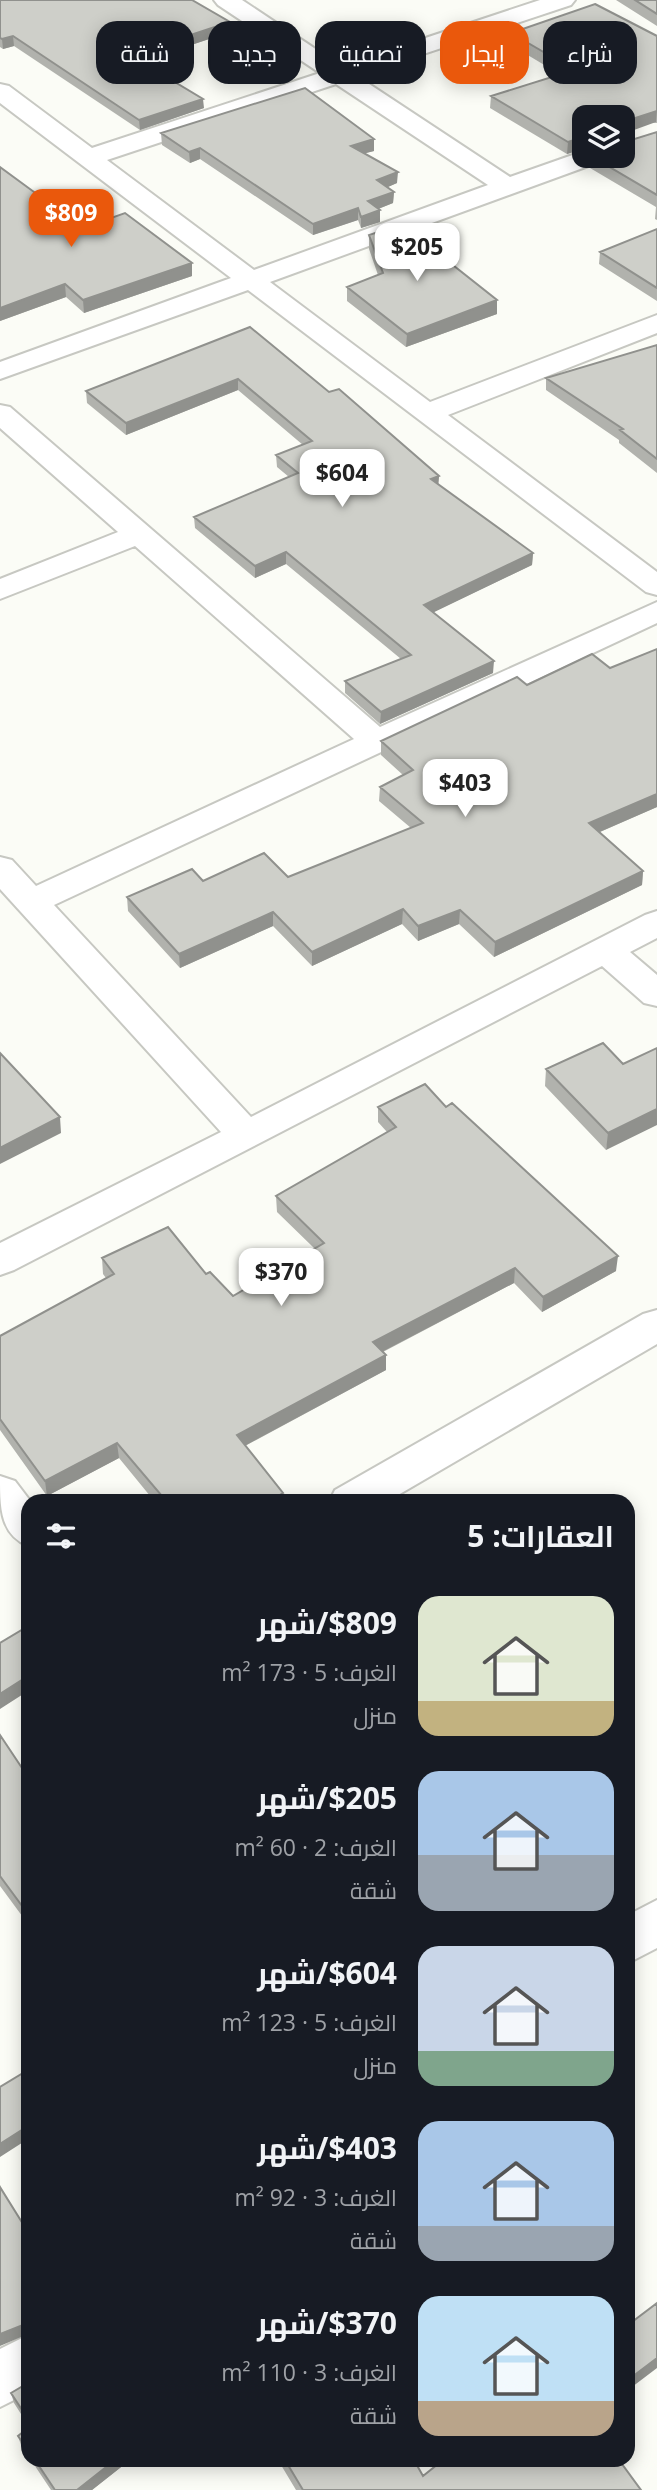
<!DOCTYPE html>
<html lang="ar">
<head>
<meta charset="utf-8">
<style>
	:root { --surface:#171b24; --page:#20242c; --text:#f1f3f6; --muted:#9ea1a6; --accent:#ea580c }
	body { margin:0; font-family:"Open Sans",Cairo,sans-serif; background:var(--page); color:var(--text); direction:rtl; height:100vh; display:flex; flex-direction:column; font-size:26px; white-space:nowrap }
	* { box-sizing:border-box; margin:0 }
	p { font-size:23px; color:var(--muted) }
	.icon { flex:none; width:38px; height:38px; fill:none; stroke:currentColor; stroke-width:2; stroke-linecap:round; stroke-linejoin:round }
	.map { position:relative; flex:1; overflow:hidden; direction:ltr }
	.panel { position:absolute; left:21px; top:1494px; width:614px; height:973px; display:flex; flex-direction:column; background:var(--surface); border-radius:21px; box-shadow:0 4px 18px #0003; direction:rtl }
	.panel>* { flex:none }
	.hud { position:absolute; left:21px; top:21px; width:616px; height:63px; direction:rtl; display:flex; gap:14px }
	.buttons { position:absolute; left:572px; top:105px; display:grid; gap:14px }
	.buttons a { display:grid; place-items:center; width:63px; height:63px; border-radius:14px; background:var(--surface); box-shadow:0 4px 18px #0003; font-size:35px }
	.price { position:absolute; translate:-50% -60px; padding:0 16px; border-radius:14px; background:#fff; color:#222; font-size:23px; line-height:46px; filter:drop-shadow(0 2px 4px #0008) }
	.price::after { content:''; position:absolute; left:50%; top:42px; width:21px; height:16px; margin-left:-10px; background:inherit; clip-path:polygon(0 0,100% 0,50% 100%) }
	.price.current { background:var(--accent); color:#fff }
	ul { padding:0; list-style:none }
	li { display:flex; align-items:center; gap:21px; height:175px; padding:0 21px }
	li span { display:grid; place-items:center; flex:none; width:196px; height:140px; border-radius:21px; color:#555 }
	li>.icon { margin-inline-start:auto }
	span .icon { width:84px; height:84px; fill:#fffc; stroke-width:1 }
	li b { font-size:30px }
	h2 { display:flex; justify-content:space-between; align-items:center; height:84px; padding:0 21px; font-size:30px }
	.pill { padding:0 24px; border-radius:21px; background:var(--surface); box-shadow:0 4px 18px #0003; font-size:24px; line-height:63px }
	.pill.current { background:var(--accent); color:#fff }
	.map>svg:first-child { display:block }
</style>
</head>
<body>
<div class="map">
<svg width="657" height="2490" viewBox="0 0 657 2490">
	<rect width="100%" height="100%" fill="#fbfcf6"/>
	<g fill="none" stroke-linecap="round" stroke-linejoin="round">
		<defs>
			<path id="minor" d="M 214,0 L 242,0 L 341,66 L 540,0 L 575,0 L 571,5 L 357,76 L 510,177 L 584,151 L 584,156 L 605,156 L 602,161 L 270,282 L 430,402 L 657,315 L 657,333 L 448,415 L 657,572 L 657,595 L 646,592 L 248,290 L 0,379 L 0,362 L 231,278 L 0,103 L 0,84 L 9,86 L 92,148 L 320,73 L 218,5 ZM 336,84 L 488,185 L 254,270 L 107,160 Z
				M 0,405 L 10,407 L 380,727 L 657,602 L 657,623 L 54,905 L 251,1117 L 645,915 L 657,911 L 657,938 L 630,952 L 657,975 L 657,1006 L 644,1003 L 602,966 L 14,1270 L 0,1275 L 0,1243 L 221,1132 L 0,889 L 0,857 L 12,860 L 36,886 L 354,739 L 135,546 L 0,599 L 0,579 L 118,532 L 0,428 Z
				M 657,1310 L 657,1344 L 386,1502 L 329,1502 L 335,1490 L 643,1314 Z
				M 0,1476 L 15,1481 L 31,1502 L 28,1502 L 28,1546 C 0,1534 0,1508 0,1476 Z
				M 657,1900 L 657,1948 L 628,1963 L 628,1915 Z
				M 28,2335 L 28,2393 L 0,2407 L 0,2349 Z"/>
		</defs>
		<use href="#minor" stroke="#c7c8c2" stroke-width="4"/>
		<use href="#minor" fill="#fff" fill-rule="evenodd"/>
	</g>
	<path fill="#b1b2ad" d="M 0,0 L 230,32 L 141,62 L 204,108 L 140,130 L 14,46 L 3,49 L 0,47 Z
		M 616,0 L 657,0 L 657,26 Z
		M 511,33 L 657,36 L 657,123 L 584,117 L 584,150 L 583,149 L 567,154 L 490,108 L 491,96 L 554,76 L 545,71 L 546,66 L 511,45 Z
		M 657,132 L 657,220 L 655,219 L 656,207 L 590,168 L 591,156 L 625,142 Z
		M 161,133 L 374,151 L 365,153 L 397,183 L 387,187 L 394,192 L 393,203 L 378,209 L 380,210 L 380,222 L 361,228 L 358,220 L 313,235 L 200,159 L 190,163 L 162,145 Z
		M 0,167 L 83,228 L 192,263 L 192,276 L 84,313 L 66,297 L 0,321 Z
		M 657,229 L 657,301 L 599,264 L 600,252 Z
		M 369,235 L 497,300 L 497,314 L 406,347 L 347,301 L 347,287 L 378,275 L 369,249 Z
		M 250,327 L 329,392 L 439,476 L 438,485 L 533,553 L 532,565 L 433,612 L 493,673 L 380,724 L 345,693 L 345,681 L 401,659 L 286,564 L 255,578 L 195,528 L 194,517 L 289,477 L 277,467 L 276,455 L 303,445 L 238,390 L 126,435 L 87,403 L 86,391 Z
		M 657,345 L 657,473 L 619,443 L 619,440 L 546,390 L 546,378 Z
		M 657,649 L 657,807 L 600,832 L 643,871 L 642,885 L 494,957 L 459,924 L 418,941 L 402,924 L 312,966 L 273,926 L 180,968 L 128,911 L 127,897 L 203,881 L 288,877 L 411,828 L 379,801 L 380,787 L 403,775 L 381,755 L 381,741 L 527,685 L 610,668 Z
		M 623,1064 L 606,1150 L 545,1086 L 546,1069 Z
		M 378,1107 L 446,1107 L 616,1271 L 542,1312 L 514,1283 L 383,1352 L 386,1355 L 386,1370 L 245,1446 L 283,1502 L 155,1502 L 119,1458 L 47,1496 L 0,1430 L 0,1336 L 106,1278 L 103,1274 L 102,1258 L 206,1274 L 233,1296 L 314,1248 L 277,1212 L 276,1196 L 387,1132 L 378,1122 Z
		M 0,1735 L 28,1777 L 28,1924 L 0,1886 Z
		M 28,2383 L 28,2425 L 14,2403 L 11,2393 Z
		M 28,2428 L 28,2456 L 21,2445 L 18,2436 Z
		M 31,2460 L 130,2460 L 92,2490 L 51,2490 Z
		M 278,2460 L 414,2460 L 423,2476 L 641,2490 L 296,2490 Z"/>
	<path fill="#90918d" d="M 230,22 L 230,32 L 131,65 L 130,55 Z
		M 13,36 L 14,46 L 3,49 L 2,39 Z
		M 203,99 L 204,108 L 140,130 L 139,120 Z
		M 657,111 L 656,122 L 623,134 L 623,122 Z
		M 584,137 L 583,149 L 567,154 L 568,142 Z
		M 374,139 L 374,151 L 351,157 L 351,146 Z
		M 200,148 L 200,159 L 190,163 L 189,152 Z
		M 398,172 L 397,183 L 377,192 L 377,180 Z
		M 394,192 L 393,203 L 368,213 L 368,201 Z
		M 358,208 L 358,220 L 313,235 L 313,224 Z
		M 380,210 L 380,222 L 361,228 L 361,217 Z
		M 192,263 L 192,276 L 84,313 L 83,300 Z
		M 65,284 L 66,297 L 0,321 L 0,308 Z
		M 497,300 L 497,314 L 406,347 L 407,334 Z
		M 238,379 L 238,390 L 126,435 L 126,423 Z
		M 439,476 L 438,488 L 431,479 Z
		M 286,552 L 286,564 L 255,578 L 255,566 Z
		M 533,553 L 532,565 L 424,617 L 424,605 Z
		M 494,661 L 493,673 L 380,724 L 381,712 Z
		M 657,794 L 657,807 L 588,837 L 589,823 Z
		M 643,871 L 642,885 L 494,957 L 495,942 Z
		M 403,909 L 402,924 L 312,966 L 312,952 Z
		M 460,910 L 459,924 L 418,941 L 418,926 Z
		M 273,912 L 273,926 L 180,968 L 179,954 Z
		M 657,1109 L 657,1125 L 606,1150 L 608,1133 Z
		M 60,1117 L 61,1133 L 0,1164 L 0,1148 Z
		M 618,1256 L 616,1271 L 542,1312 L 543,1297 Z
		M 515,1268 L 514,1283 L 372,1357 L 373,1342 Z
		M 386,1355 L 386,1370 L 237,1450 L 237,1435 Z
		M 117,1443 L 119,1458 L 47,1496 L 45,1481 Z
		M 283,1493 L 283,1502 L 268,1502 Z
		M 28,1676 L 28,1691 L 0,1709 L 0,1694 Z
		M 28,2126 L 28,2139 L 0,2157 L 0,2144 Z
		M 28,2323 L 28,2334 L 0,2346 L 0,2334 Z
		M 657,2358 L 657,2368 L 628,2390 L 628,2380 Z
		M 115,2460 L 130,2460 L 92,2490 L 77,2490 Z"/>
	<path fill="#cecfc9" stroke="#90918d" stroke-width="2" d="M 0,0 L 192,0 L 230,22 L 130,55 L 203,99 L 139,120 L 13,36 L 2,39 L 0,38 Z
		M 635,0 L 657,0 L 657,14 Z
		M 595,4 L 657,36 L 657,111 L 623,122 L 623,117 L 584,117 L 584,137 L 568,142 L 491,96 L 568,72 L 546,59 L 552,57 L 511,33 Z
		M 305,88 L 374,139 L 351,146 L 398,172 L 377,180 L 394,192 L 368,201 L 380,210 L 361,217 L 358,208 L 313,224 L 200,148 L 189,152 L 161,133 Z
		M 657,132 L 657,195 L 591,156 L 623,156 L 623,141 L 625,142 Z
		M 0,167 L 83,228 L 125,213 L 192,263 L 83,300 L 65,284 L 0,308 Z
		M 401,224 L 497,300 L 407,334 L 347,287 L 383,273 L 369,235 Z
		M 657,229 L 657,288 L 600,252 Z
		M 250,327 L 329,392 L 339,389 L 439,476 L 431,479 L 533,553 L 424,605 L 494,661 L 381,712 L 345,681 L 411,655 L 286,552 L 255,566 L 194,517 L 298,473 L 276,455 L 312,441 L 238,379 L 126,423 L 86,391 Z
		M 657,345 L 657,459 L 620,430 L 623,429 L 546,378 Z
		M 657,649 L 657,794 L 589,823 L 643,871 L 495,942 L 460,910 L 418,926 L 403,909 L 312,952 L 273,912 L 179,954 L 127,897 L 192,869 L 203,881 L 264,853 L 288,877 L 423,823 L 380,787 L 413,770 L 381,741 L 517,677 L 527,685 L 592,654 L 610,668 Z
		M 603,1043 L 623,1064 L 657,1048 L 657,1109 L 608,1133 L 546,1069 Z
		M 0,1053 L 60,1117 L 0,1148 Z
		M 425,1084 L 446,1107 L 452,1103 L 618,1256 L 543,1297 L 515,1268 L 373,1342 L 386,1355 L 237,1435 L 283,1493 L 268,1502 L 167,1502 L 117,1443 L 45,1481 L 0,1419 L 0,1336 L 114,1274 L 102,1258 L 168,1227 L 206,1274 L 210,1272 L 233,1296 L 324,1243 L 276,1196 L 396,1127 L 378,1107 Z
		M 25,1628 L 28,1631 L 28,1676 L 0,1694 L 0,1643 Z
		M 0,1735 L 28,1777 L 28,1914 L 0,1876 Z
		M 28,2070 L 28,2126 L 0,2144 L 0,2087 Z
		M 0,2187 L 28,2232 L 28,2373 L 28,2323 L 0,2334 Z
		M 657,2303 L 657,2358 L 628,2380 L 628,2325 Z
		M 28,2383 L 28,2419 L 11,2393 Z
		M 28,2428 L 28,2450 L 18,2436 Z
		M 35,2460 L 115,2460 L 77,2490 L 55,2490 Z
		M 285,2460 L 414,2460 L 423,2476 L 443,2460 L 619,2460 L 641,2490 L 303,2490 Z"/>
</svg>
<div class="buttons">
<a><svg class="icon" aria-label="layers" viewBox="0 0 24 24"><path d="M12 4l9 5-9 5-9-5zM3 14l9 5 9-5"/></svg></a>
</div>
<b class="price current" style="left:71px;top:249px">$809</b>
<b class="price" style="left:417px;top:283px">$205</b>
<b class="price" style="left:342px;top:509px">$604</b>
<b class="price" style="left:465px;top:819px">$403</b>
<b class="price" style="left:281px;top:1308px">$370</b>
<div class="hud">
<a class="pill">شراء</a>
<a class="pill current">إيجار</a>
<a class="pill">تصفية</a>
<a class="pill">جديد</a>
<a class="pill">شقة</a>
</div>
<section class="panel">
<h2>العقارات: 5<svg class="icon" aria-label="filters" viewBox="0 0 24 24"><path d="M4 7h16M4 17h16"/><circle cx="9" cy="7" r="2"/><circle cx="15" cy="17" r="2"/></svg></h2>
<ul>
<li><span style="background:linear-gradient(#dfe7d0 75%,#c2b280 0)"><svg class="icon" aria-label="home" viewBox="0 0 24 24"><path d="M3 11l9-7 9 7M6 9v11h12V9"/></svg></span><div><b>$809/شهر</b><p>الغرف: 5 · 173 m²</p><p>منزل</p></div></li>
<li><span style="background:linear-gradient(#a9c7e8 60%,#9aa5b1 0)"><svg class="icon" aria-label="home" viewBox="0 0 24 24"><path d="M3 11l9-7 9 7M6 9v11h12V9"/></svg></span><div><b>$205/شهر</b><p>الغرف: 2 · 60 m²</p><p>شقة</p></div></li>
<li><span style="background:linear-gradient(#c9d6e8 75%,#7fa58c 0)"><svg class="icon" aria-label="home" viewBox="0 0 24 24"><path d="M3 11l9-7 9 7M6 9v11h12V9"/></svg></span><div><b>$604/شهر</b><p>الغرف: 5 · 123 m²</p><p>منزل</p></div></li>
<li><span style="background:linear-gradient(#a9c7e8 75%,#9aa5b1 0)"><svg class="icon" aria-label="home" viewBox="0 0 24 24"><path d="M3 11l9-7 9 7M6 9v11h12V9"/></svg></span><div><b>$403/شهر</b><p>الغرف: 3 · 92 m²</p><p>شقة</p></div></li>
<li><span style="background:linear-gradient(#bfe0f5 75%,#b9a48a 0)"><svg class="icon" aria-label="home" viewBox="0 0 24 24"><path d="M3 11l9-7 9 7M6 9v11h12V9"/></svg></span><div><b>$370/شهر</b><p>الغرف: 3 · 110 m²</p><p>شقة</p></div></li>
</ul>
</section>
</div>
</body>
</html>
